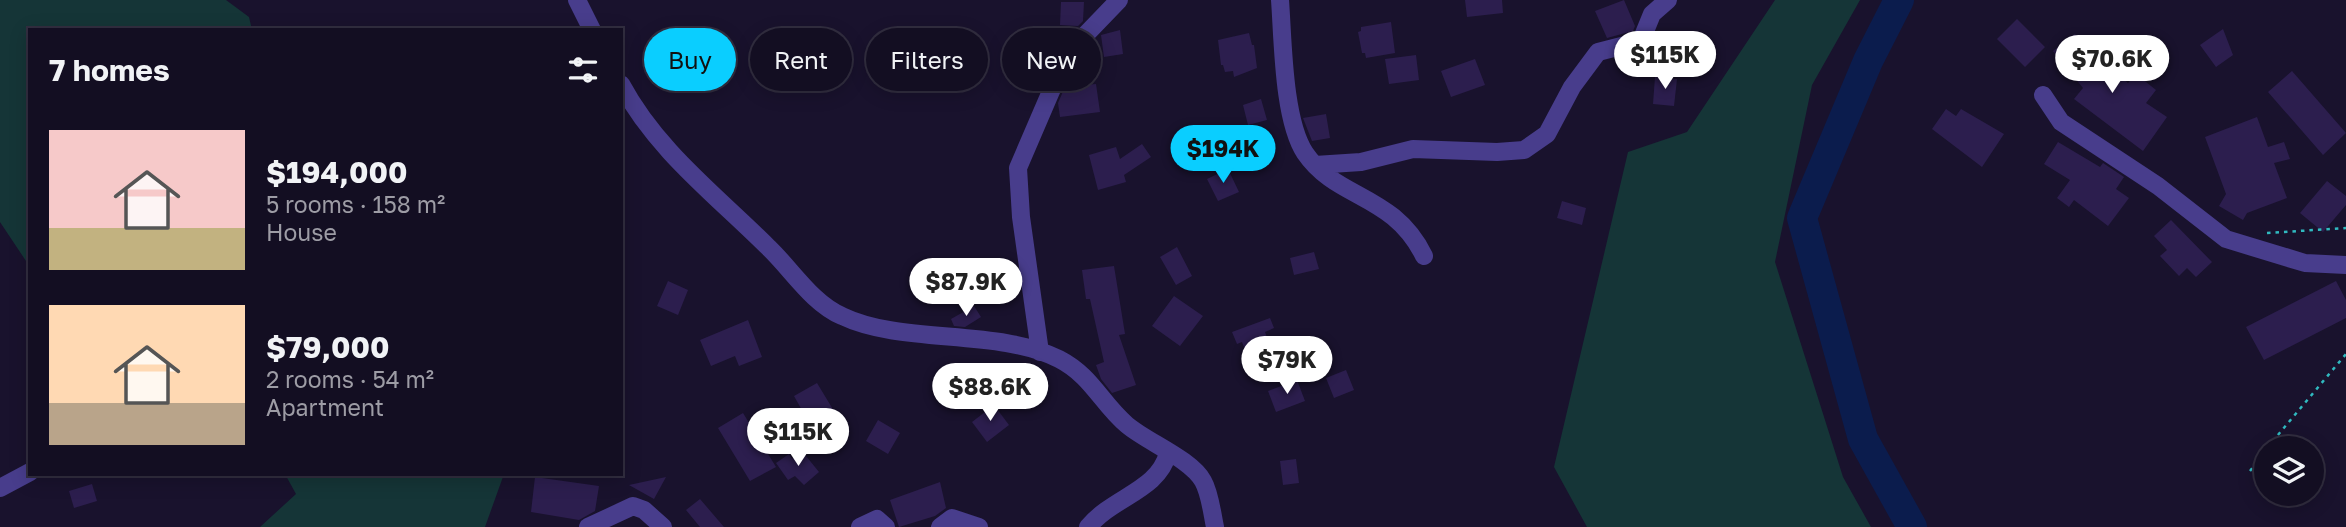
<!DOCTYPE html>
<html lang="en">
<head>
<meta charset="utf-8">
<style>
	:root { --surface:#130e22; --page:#1c172a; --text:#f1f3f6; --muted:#9d9ca5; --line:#322e40; --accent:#0aceff }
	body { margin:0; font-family:"Golos Text",sans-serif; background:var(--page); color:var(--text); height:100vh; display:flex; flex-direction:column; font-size:26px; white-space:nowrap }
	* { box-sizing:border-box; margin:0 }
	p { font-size:23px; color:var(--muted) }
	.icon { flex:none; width:38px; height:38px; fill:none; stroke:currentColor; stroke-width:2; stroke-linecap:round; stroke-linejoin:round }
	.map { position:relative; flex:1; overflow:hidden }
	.side { position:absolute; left:28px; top:28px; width:595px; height:448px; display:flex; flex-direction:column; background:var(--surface); border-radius:0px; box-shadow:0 4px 18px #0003,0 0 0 2px var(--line) }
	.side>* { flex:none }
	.guide { position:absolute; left:644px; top:28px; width:665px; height:63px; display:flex; gap:14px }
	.controls { position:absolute; left:2254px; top:436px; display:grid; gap:14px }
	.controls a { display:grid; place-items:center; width:70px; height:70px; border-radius:50%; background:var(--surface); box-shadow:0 4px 18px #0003,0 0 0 2px var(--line); font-size:35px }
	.price { position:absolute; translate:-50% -60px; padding:0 16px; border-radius:24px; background:#fff; color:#222; font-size:23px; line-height:46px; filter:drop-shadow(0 2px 4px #0008) }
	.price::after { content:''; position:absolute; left:50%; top:42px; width:21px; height:16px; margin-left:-10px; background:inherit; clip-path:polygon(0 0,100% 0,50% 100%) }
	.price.on { background:var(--accent); color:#111 }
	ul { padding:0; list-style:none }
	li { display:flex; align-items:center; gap:21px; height:175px; padding:0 21px }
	li span { display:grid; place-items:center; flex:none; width:196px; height:140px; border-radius:0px; color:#555 }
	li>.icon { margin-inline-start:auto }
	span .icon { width:84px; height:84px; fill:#fffc; stroke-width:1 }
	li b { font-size:30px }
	h2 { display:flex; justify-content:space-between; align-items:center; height:84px; padding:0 21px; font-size:30px }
	.tag { padding:0 24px; border-radius:32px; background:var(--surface); box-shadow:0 4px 18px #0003,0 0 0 2px var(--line); font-size:24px; line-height:63px }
	.tag.on { background:var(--accent); color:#111 }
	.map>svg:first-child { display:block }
</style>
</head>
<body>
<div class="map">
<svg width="2346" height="527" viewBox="0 0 2346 527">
	<rect width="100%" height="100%" fill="#19122d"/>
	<path fill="#153537" d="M 0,0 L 226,0 L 249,17 L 252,30 L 30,30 L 30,267 L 0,222 Z
		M 1775,0 L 1860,0 L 1812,85 L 1775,262 L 1843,477 L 1871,527 L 1587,527 L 1554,467 L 1628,152 L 1687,132 Z
		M 285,474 L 504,474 L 485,527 L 260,527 L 296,494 Z"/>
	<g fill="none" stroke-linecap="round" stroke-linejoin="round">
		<path stroke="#0b1c4d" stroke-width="30" d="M 1899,0 L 1868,61 L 1802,218 L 1863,439 L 1912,527"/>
	</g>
	<path fill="#2c1e4e" d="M 1465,0 L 1502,0 L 1503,13 L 1467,17 Z
		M 1624,0 L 1635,26 L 1633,31 L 1607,38 L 1595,11 Z
		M 1061,2 L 1084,2 L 1083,21 L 1078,26 L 1060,25 Z
		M 2017,19 L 2045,47 L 2025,67 L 1997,39 Z
		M 1391,22 L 1395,53 L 1366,58 L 1365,53 L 1362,53 L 1358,32 L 1361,31 L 1361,27 Z
		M 2223,29 L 2233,55 L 2216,67 L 2200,45 Z
		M 1120,30 L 1123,54 L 1104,57 L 1101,35 Z
		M 1249,33 L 1252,45 L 1254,45 L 1257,68 L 1234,77 L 1233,71 L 1225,72 L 1223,65 L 1221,65 L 1218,40 Z
		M 2075,34 L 2100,66 L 2103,63 L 2128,83 L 2136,74 L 2156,90 L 2146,103 L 2167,117 L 2143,151 L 2074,99 L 2083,88 L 2053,51 Z
		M 1416,55 L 1419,80 L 1389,84 L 1385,59 Z
		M 1475,59 L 1485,85 L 1451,97 L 1441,71 Z
		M 2292,71 L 2346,133 L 2323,155 L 2268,92 Z
		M 1655,77 L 1677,79 L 1674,106 L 1653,104 Z
		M 1068,80 L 1073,80 L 1074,86 L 1096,84 L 1100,112 L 1060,117 L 1058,103 Z
		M 1261,99 L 1267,120 L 1248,125 L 1243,105 Z
		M 1946,109 L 1956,116 L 1961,109 L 2004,134 L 1982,167 L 1932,129 Z
		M 1326,114 L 1330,138 L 1312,141 L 1303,118 Z
		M 2257,117 L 2268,147 L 2284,142 L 2290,159 L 2274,163 L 2287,198 L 2247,213 L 2243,220 L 2219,206 L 2226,194 L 2205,137 Z
		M 2058,142 L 2100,167 L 2103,163 L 2124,177 L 2116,189 L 2129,198 L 2108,226 L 2074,200 L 2069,207 L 2057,198 L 2070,180 L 2044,164 Z
		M 1142,144 L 1151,157 L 1124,175 L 1126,182 L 1098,190 L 1089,155 L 1116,147 L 1120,159 Z
		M 1228,169 L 1239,192 L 1218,201 L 1207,179 Z
		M 2327,181 L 2346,196 L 2346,205 L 2323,232 L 2300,213 Z
		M 1562,201 L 1586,208 L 1582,225 L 1557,218 Z
		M 2171,220 L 2212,262 L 2196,277 L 2187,268 L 2179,276 L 2160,256 L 2167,250 L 2154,236 Z
		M 1177,247 L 1192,276 L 1176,285 L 1160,257 Z
		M 1314,252 L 1319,269 L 1294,275 L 1290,258 Z
		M 1114,266 L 1125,334 L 1119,335 L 1136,385 L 1112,393 L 1101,379 L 1096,365 L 1104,362 L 1090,299 L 1086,299 L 1082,270 Z
		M 668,281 L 688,290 L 678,315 L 657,306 Z
		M 2336,281 L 2346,300 L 2346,318 L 2264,360 L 2246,327 Z
		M 1174,296 L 1203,316 L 1180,346 L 1152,326 Z
		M 974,306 L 981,317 L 965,327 L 954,326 L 951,319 Z
		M 1270,318 L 1274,328 L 1265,332 L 1271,348 L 1248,357 L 1242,342 L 1237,344 L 1232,332 Z
		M 748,320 L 762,357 L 739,366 L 735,356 L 711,366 L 700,340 Z
		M 1346,370 L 1354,390 L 1334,398 L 1326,378 Z
		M 1297,380 L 1305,401 L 1276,412 L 1268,391 Z
		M 817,383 L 837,416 L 813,430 L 794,396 Z
		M 994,405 L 1009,425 L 987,442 L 972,422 Z
		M 743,413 L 776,467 L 750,481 L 718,428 Z
		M 878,420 L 900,433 L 888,454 L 866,441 Z
		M 802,451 L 819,472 L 804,485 L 795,476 L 788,480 L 776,463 L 789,454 L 792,459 Z
		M 1296,459 L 1299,483 L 1283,485 L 1280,461 Z
		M 535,477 L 599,486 L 595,511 L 579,520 L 531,512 Z
		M 666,477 L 654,499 L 629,485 Z
		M 940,482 L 946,508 L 935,516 L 899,527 L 890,500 Z
		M 92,484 L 97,501 L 74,508 L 69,491 Z
		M 700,499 L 724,527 L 700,527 L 686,510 Z"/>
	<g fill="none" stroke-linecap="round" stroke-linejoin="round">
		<path stroke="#30bac0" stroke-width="2.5" stroke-dasharray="3.5 5" stroke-linecap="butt" d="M 2267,233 L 2346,228
			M 2267,448 L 2346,354
			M 2250,471 L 2266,450"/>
		<path stroke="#483d8c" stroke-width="18" d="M 577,0 L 592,30
			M 1280,0 C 1283,39 1283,120 1305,153 C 1337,200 1393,193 1424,256
			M 621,84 C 657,151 716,195 769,248 C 792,270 812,303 842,316 C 902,345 998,328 1059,359 C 1092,376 1101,403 1127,425 C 1147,442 1191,459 1203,481 C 1210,493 1212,513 1215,527
			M 2043,95 L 2061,122 L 2158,186 L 2226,239 L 2305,263 L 2346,265
			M 1315,165 L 1361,162 L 1413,149 L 1497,152 L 1524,150 L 1547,134 L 1572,87 L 1598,52 L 1641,41 L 1652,14 L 1668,0
			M 1040,352 L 1021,217 L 1018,168 L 1067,54 L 1119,0
			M 0,488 L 30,472
			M 588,527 L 633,506 L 644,510 L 663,527
			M 860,527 L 877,519 L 886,527
			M 940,527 L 952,518 L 979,527
			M 1088,527 C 1114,496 1158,491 1168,453"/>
	</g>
</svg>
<div class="controls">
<a><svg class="icon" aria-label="layers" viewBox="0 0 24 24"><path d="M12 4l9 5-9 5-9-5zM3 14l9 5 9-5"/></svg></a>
</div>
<b class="price" style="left:1665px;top:91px">$115K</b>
<b class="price" style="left:2112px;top:95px">$70.6K</b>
<b class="price on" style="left:1223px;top:185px">$194K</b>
<b class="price" style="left:966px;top:318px">$87.9K</b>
<b class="price" style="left:1287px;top:396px">$79K</b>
<b class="price" style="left:990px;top:423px">$88.6K</b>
<b class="price" style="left:798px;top:468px">$115K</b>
<div class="guide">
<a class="tag on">Buy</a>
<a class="tag">Rent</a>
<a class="tag">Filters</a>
<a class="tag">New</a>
</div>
<section class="side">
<h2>7 homes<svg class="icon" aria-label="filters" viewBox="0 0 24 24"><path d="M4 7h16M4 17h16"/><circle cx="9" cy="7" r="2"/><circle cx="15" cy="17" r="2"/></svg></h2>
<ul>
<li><span style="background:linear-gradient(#f6c9c9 70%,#c2b280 0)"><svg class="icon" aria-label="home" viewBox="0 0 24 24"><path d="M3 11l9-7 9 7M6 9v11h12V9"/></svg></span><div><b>$194,000</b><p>5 rooms · 158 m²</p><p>House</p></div></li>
<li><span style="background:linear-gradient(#ffd9b3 70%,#b9a48a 0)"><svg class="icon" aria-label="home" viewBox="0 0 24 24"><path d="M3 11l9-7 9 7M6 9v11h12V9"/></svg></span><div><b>$79,000</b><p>2 rooms · 54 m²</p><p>Apartment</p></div></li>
</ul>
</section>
</div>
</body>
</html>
